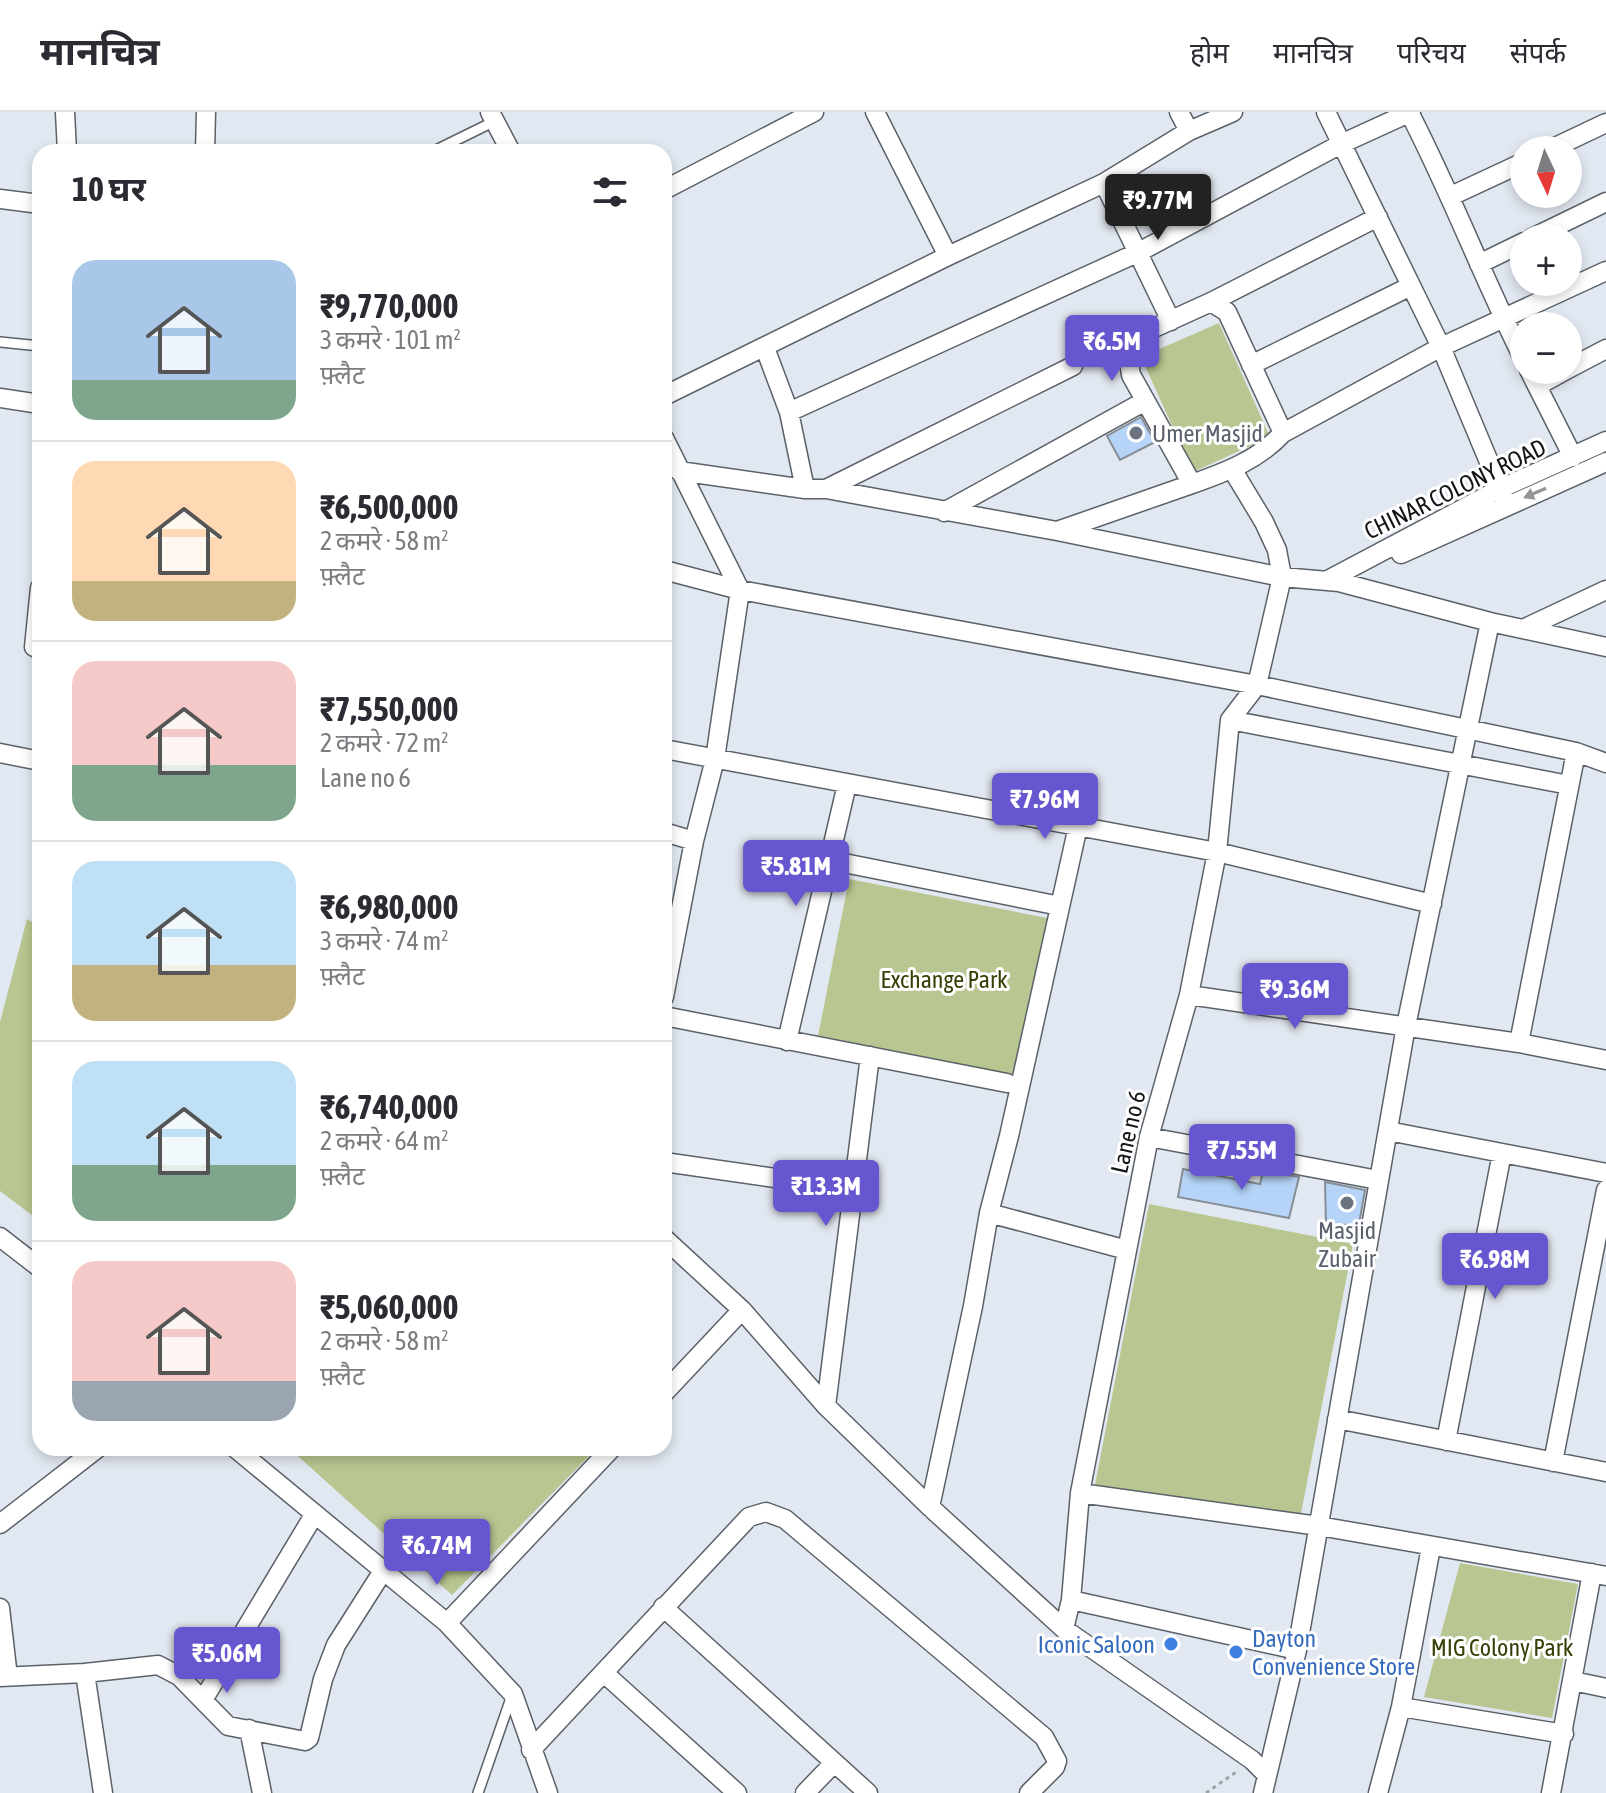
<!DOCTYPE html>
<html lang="hi">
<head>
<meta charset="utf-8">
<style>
	:root { --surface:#fff; --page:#f2f2f3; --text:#2b2b33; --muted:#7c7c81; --line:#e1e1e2; --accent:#6656cf }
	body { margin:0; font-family:"Asap Condensed","Noto Sans Devanagari",sans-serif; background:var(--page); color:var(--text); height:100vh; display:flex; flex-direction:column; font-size:30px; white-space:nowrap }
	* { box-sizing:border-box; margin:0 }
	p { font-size:26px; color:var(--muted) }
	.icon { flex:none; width:44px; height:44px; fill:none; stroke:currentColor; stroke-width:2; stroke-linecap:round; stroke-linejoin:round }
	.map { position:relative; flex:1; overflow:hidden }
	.sheet { position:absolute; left:32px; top:32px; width:640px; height:1312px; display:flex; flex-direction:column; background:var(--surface); border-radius:24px; box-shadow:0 4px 12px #0003 }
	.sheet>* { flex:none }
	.needle { width:52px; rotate:176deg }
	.buttons { position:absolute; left:1510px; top:24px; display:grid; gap:16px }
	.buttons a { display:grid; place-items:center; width:72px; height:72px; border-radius:50%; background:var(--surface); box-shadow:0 4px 12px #0003; font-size:40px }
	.price { position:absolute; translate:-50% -68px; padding:0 18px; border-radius:8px; background:var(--accent); color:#fff; font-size:26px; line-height:52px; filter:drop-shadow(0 2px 4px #0008) }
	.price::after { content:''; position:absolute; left:50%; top:48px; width:24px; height:18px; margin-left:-12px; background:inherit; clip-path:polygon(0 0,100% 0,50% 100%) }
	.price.active { background:#222; color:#fff }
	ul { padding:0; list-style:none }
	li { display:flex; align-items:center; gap:24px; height:200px; padding:0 40px }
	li+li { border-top:2px solid var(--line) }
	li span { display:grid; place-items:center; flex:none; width:224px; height:160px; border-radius:24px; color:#555 }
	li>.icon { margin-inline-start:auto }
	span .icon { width:96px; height:96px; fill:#fffc; stroke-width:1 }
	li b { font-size:34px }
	h2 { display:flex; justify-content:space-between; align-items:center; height:96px; padding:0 40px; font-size:34px }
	header { display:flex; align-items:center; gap:48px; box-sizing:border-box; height:112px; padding:0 40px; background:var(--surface); border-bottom:2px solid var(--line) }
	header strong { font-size:38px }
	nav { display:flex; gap:44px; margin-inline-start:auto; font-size:28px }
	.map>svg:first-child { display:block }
</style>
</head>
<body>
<header>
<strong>मानचित्र</strong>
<nav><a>होम</a><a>मानचित्र</a><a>परिचय</a><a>संपर्क</a></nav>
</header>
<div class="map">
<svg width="1606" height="1681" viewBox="0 0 1606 1681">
	<rect width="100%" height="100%" fill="#e2e8f1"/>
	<path fill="#b8c791" d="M 1219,211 L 1270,325 L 1193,360 L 1141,245 Z
		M 849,767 L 1052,807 L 1021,964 L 818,924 Z
		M 27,807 L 40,814 L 40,1095 L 33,1104 L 0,1079 L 0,910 Z
		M 1149,1092 L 1353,1132 L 1299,1412 L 1095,1373 Z
		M 289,1336 L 597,1336 L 452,1483 Z
		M 1460,1451 L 1578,1472 L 1552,1606 L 1424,1585 Z"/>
	<path fill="#b5d4f8" stroke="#888e95" stroke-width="2" d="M 1141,305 L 1155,330 L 1120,348 L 1107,324 Z
		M 1183,1057 L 1260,1072 L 1263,1059 L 1299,1065 L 1289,1106 L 1178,1085 Z
		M 1325,1070 L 1365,1078 L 1359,1112 L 1326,1114 Z"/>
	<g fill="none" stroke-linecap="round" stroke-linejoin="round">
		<defs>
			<path id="lane" d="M 432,40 L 495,9
				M 0,230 L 40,234
				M 478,1681 L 511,1586"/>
			<path id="street" d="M 65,0 L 67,40
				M 490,0 L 511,40
				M 875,0 L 948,144
				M 1179,0 L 1189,19
				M 1326,0 L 1441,235 L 1507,393
				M 1409,0 C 1451,81 1483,166 1524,248
				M 1549,38 L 1606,11
				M 205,40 L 206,0
				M 1104,71 L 1171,209
				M 664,78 L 814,0
				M 1451,84 L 1524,50
				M 0,87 L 40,92
				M 1532,126 L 1606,90
				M 1479,152 L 1524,130
				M 1211,190 L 1227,200 L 1283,321 C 1258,348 1226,360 1192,372 L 1131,263 L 1127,237 L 1143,221 Z
				M 1211,190 L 1378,105
				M 765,236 L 789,300 L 805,377
				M 1251,253 L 1411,174
				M 1568,257 L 1606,237
				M 1529,258 L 1573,345
				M 1537,274 L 1566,258
				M 664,284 L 948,144 L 1104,71 L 1189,19 L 1233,0
				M 0,286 L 40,292
				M 789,300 L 1139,140 L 1341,32 L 1411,0
				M 1283,321 L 1441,235 L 1606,159
				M 664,326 L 740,478 L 715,647 L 694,729 L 664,885
				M 679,359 L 805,377 L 826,377 L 1057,419 L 1282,465 L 1339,470 L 1490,510 L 1606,535
				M 826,377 L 1073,254
				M 944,400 L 1145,289
				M 1060,418 L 1192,372
				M 1401,442 L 1606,350
				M 664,458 L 740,478 L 1257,573 L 1576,640 L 1606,651
				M 1326,469 L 1500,377 L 1606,329
				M 40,476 L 34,535 L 40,537
				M 1523,517 L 1606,478
				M 1230,608 L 1569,673
				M 664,637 L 1217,740 L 1432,792
				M 0,641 L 40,649
				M 664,720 L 694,729
				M 829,748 L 1060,794
				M 1189,883 L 1519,931 L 1606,948
				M 664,904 L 1007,971
				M 787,929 L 847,672
				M 1519,931 L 1576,640
				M 1388,1019 L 1606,1061
				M 1149,1025 L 1378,1068
				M 664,1050 L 852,1077
				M 989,1101 L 1127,1138
				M 0,1125 L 40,1156
				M 664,1126 L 742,1198 L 826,1294 L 930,1395 L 1064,1517 L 1252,1648 L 1267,1663
				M 664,1281 L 742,1198
				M 826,1294 L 870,944
				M 1337,1307 L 1606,1360
				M 1446,1329 L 1502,1041
				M 235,1336 L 447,1511 L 513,1582 L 548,1681
				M 1553,1350 L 1606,1078
				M 1080,1381 L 1319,1414 L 1606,1464
				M 930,1395 L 973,1194 L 989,1101 L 1009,1024 L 1078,714
				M 0,1412 L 98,1336
				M 1071,1488 L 1297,1538
				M 663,1495 L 868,1681
				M 0,1496 L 8,1565
				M 447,1511 L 612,1336
				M 1064,1517 L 1071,1488 L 1080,1381 L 1149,1025 L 1189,883 L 1217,740 L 1230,608 L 1257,573 L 1282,465 L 1277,438 L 1264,410 L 1232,357
				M 85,1561 L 103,1681
				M 604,1561 L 737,1681
				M 0,1565 L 85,1561 L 158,1553 L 179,1564 L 228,1614 L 305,1629 L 309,1626 L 323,1567 L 336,1533 L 383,1459
				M 1573,1569 L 1606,1576
				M 203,1588 L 314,1403
				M 1401,1595 L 1564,1622
				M 249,1617 L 262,1681
				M 531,1638 L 749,1405 L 766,1400 L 785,1407 L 1044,1625 L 1057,1649 L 1055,1655 L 1029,1681
				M 805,1681 L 834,1651
				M 1263,1681 L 1297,1538 L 1406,914 L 1490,510
				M 1378,1681 L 1401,1595 L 1431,1435
				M 1551,1681 L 1592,1461"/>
		</defs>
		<use href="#lane" stroke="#5b6168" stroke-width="12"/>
		<use href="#street" stroke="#5b6168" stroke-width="21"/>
		<path stroke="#9ea3aa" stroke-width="3" stroke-dasharray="4 4" stroke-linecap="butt" d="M 1206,1681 L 1239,1658"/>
		<use href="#lane" stroke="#fff" stroke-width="9"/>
		<use href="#street" stroke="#fff" stroke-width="18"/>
	</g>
	<defs><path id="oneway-solid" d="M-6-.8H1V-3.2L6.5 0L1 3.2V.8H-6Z" transform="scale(2)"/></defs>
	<use fill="#949597" href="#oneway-solid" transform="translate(1535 381) rotate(157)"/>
	<g fill="#6b7280" stroke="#fff" stroke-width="3">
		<circle cx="1136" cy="321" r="8"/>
		<circle cx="1347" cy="1091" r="8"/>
	</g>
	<g fill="#3f7fe0" stroke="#fff" stroke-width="3">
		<circle cx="1171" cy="1532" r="8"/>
		<circle cx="1236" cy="1540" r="8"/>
	</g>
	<g text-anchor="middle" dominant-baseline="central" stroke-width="6" stroke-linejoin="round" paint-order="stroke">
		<g font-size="24" fill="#5b616d" stroke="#fff" text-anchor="start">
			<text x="1152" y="321">Umer Masjid</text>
			<text x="1347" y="1118" text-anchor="middle">Masjid<tspan x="1347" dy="28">Zubair</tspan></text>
		</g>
		<g font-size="24" fill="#121417" stroke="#fff">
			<text transform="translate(1455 377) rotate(-26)">CHINAR COLONY ROAD</text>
			<text transform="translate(1128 1020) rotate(-77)">Lane no 6</text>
		</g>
		<g font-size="24" fill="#354006" stroke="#fff">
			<text x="944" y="867">Exchange Park</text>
			<text x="1502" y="1535">MIG Colony Park</text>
		</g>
		<g font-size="24" fill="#366cbe" stroke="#fff" text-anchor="start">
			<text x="1252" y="1526">Dayton<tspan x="1252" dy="28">Convenience Store</tspan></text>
			<text x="1155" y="1532" text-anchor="end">Iconic Saloon</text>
		</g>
	</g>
</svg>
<div class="buttons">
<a><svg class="needle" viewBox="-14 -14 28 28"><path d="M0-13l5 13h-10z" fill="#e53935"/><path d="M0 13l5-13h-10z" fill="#7c7c81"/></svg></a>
<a>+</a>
<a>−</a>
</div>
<b class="price active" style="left:1158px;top:130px">₹9.77M</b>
<b class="price" style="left:1112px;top:271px">₹6.5M</b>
<b class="price" style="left:1045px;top:729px">₹7.96M</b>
<b class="price" style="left:796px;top:796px">₹5.81M</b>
<b class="price" style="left:1295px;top:919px">₹9.36M</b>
<b class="price" style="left:1242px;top:1080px">₹7.55M</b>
<b class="price" style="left:826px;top:1116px">₹13.3M</b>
<b class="price" style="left:1495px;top:1189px">₹6.98M</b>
<b class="price" style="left:437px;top:1475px">₹6.74M</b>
<b class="price" style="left:227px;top:1583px">₹5.06M</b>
<section class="sheet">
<h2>10 घर<svg class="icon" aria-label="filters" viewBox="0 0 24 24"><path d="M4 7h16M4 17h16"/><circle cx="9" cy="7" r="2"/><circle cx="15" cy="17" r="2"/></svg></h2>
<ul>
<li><span style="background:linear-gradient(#a9c7e8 75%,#7fa58c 0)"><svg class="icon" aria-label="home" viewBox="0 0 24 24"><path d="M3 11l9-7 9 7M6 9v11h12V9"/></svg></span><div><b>₹9,770,000</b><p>3 कमरे · 101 m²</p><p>फ़्लैट</p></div></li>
<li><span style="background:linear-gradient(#ffd9b3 75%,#c2b280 0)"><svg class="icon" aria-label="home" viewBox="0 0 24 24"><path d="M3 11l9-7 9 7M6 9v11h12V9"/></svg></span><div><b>₹6,500,000</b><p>2 कमरे · 58 m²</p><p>फ़्लैट</p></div></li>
<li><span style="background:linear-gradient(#f6c9c9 65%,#7fa58c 0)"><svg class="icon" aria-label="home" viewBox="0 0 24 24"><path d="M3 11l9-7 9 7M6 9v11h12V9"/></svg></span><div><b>₹7,550,000</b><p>2 कमरे · 72 m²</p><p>Lane no 6</p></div></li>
<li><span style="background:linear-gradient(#bfe0f5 65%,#c2b280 0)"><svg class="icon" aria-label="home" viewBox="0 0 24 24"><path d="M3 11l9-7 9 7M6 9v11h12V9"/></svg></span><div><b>₹6,980,000</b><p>3 कमरे · 74 m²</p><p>फ़्लैट</p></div></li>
<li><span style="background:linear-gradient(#bfe0f5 65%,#7fa58c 0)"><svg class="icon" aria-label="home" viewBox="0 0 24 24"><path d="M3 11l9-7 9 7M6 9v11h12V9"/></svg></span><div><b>₹6,740,000</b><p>2 कमरे · 64 m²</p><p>फ़्लैट</p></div></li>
<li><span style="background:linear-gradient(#f6c9c9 75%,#9aa5b1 0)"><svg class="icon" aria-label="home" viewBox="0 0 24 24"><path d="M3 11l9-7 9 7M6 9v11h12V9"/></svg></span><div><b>₹5,060,000</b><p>2 कमरे · 58 m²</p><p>फ़्लैट</p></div></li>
</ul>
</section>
</div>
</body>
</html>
